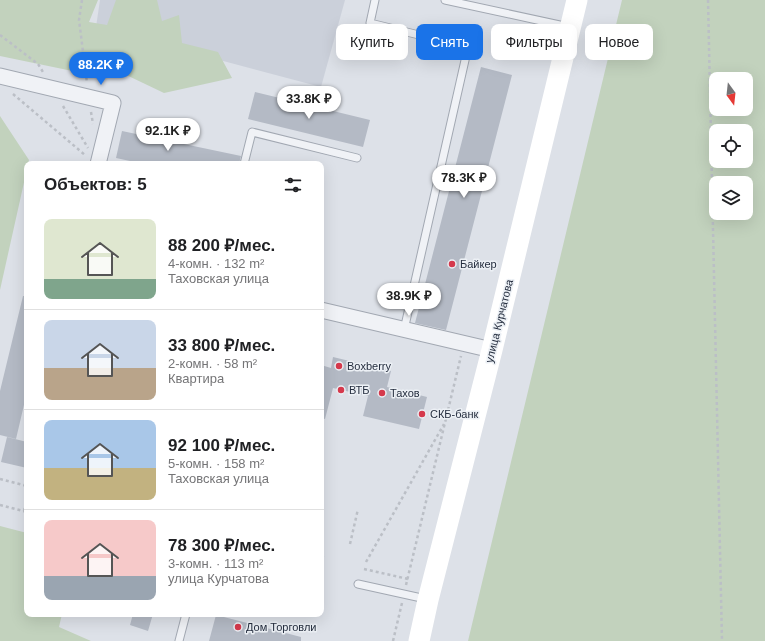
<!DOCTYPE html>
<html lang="ru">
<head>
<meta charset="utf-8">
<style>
	:root { --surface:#fff; --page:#f6f6f6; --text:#202124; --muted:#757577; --line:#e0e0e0; --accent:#1a73e8 }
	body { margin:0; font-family:Helvetica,sans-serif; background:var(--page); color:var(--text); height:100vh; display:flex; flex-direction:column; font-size:15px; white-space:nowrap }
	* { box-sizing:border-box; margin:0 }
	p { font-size:13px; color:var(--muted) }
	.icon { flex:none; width:22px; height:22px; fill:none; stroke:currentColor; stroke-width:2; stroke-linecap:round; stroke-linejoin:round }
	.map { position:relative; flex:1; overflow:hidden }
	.details { position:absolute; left:24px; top:161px; width:300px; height:456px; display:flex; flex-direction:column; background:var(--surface); border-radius:8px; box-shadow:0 4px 16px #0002 }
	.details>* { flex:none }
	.banner { position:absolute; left:336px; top:24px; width:369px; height:36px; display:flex; gap:8px }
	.needle { width:26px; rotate:165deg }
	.controls { position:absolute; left:709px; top:72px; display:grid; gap:8px }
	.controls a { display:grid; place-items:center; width:44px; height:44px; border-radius:8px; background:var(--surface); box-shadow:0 4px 16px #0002; font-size:20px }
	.price { position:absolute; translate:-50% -34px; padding:0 9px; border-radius:14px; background:#fff; color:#222; font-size:13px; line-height:26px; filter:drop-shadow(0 1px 2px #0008) }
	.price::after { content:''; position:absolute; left:50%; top:24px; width:12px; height:9px; margin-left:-6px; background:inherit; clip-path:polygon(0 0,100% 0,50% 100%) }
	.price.selected { background:var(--accent); color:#fff }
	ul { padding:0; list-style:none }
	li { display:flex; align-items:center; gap:12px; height:100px; padding:0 20px }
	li+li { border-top:1px solid var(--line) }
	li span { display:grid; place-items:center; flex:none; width:112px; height:80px; border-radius:8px; color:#555 }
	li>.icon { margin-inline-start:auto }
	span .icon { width:48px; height:48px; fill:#fffc; stroke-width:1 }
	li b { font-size:17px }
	h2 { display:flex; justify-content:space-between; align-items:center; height:48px; padding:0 20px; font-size:17px }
	.pill { padding:0 14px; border-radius:8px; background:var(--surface); box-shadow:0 4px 16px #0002; font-size:14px; line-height:36px }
	.pill.selected { background:var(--accent); color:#fff }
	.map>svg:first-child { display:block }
</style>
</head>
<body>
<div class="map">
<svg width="765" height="641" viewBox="0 0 765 641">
	<rect width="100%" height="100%" fill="#dde1e8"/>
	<path fill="#cbd0da" d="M 100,0 L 345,0 L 321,87 L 96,27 Z"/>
	<path fill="#c2d2bd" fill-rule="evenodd" d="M 0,0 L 98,0 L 89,22 L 107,25 L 116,0 L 157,0 L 162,21 L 179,15 L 182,43 L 218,52 L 232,78 L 164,93 L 120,72 L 82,73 L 0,56 Z
		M 622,0 L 765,0 L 765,641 L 468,641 ZM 716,79 L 746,79 L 746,109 L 716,109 ZM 716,131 L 746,131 L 746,161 L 716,161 ZM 716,183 L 746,183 L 746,213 L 716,213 Z
		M 0,116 L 29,160 L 0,290 Z
		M 0,526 L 27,533 L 27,614 L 62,614 L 59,627 L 91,641 L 0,641 Z"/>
	<path fill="#b4bac5" d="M 481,67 L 512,75 L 446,330 L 415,323 Z
		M 255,92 L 370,120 L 363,147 L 248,119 Z
		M 122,131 L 241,156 L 239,164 L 144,164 L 116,158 Z
		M 23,296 L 27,296 L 27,392 L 16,439 L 0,435 L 0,391 Z
		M 333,357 L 391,371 L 387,387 L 427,397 L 419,429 L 363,416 L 368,396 L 333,388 L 325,419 L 321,418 L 321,365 L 331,368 Z
		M 7,437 L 27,442 L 27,468 L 1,462 Z
		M 133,614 L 153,614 L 148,631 L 130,625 Z
		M 216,615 L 301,637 L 301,641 L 209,641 Z"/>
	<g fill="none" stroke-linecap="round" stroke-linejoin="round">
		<defs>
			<path id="lane" d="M 375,0 L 370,23 L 468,47 L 404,330
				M 445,0 L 569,27
				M 244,164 L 252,132 L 357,158
				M 358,584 L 426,599
				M 179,641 L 186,614"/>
			<path id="street" d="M 0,76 L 113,103 L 98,164
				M 321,310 L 492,350"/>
		</defs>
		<use href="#lane" stroke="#a2a8b2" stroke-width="9"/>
		<use href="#street" stroke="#a2a8b2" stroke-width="17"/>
		<path stroke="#bbbfc6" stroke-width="2.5" stroke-dasharray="3 3" stroke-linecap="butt" d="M 82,0 L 79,20 L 87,83
			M 708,0 L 722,641
			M 0,35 L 38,64 L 43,72
			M 13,94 L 85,155
			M 63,106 L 88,148
			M 91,112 L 93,124
			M 0,479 L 27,486
			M 0,505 L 27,512
			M 24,511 L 27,500
			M 350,544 L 358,509
			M 321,557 L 326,558
			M 366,562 L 444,424
			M 364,569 L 408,579
			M 406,585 L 461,356
			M 393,641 L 402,603"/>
		<use href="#lane" stroke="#f0f2f6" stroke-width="7"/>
		<use href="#street" stroke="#f0f2f6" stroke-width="15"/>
		<path stroke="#fff" stroke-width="21" d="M 419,641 L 428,600 L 492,350 L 577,0"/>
	</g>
	<g fill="#d5394c" stroke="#ecf0f5" stroke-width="1.5">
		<circle cx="452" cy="264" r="4"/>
		<circle cx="339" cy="366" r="4"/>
		<circle cx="341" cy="390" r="4"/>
		<circle cx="382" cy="393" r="4"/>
		<circle cx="422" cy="414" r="4"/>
		<circle cx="238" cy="627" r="4"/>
	</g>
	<g text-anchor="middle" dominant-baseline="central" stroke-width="3" stroke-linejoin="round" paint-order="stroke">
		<g font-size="11" fill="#252e3f" stroke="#ecf0f5" text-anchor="start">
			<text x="460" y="264">Байкер</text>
			<text x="347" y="366">Boxberry</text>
			<text x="349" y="390">ВТБ</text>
			<text x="390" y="393">Тахов</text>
			<text x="430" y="414">СКБ-банк</text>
			<text x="246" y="627">Дом Торговли</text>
		</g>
		<g font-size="11" fill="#252e3f" stroke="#ecf0f5">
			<text transform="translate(499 321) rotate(-76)">улица Курчатова</text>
		</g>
	</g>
</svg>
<div class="controls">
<a><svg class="needle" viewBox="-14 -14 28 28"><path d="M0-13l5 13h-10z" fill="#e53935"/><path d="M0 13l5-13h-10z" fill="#757577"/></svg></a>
<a><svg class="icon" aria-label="locate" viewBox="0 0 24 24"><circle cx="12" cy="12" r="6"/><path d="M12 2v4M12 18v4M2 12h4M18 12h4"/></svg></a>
<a><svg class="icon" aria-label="layers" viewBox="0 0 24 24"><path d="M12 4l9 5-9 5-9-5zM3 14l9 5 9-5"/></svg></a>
</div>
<b class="price selected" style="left:101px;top:86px">88.2K ₽</b>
<b class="price" style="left:309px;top:120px">33.8K ₽</b>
<b class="price" style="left:168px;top:152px">92.1K ₽</b>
<b class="price" style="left:464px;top:199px">78.3K ₽</b>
<b class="price" style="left:409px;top:317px">38.9K ₽</b>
<div class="banner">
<a class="pill">Купить</a>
<a class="pill selected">Снять</a>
<a class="pill">Фильтры</a>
<a class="pill">Новое</a>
</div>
<section class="details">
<h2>Объектов: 5<svg class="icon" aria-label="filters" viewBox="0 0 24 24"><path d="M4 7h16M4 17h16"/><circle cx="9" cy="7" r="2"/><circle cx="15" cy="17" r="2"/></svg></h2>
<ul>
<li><span style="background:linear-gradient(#dfe7d0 75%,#7fa58c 0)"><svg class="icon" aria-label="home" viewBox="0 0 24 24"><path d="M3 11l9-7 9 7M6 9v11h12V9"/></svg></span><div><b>88 200 ₽/мес.</b><p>4-комн. · 132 m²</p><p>Таховская улица</p></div></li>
<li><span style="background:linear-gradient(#c9d6e8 60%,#b9a48a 0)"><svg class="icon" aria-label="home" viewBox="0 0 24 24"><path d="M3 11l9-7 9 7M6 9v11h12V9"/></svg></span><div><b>33 800 ₽/мес.</b><p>2-комн. · 58 m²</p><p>Квартира</p></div></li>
<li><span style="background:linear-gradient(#a9c7e8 60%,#c2b280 0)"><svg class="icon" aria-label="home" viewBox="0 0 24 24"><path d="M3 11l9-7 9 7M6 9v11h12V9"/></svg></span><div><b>92 100 ₽/мес.</b><p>5-комн. · 158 m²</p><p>Таховская улица</p></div></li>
<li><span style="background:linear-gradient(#f6c9c9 70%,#9aa5b1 0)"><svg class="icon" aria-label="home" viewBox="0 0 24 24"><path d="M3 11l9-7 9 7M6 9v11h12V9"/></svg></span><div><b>78 300 ₽/мес.</b><p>3-комн. · 113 m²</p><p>улица Курчатова</p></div></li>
</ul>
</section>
</div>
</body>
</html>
